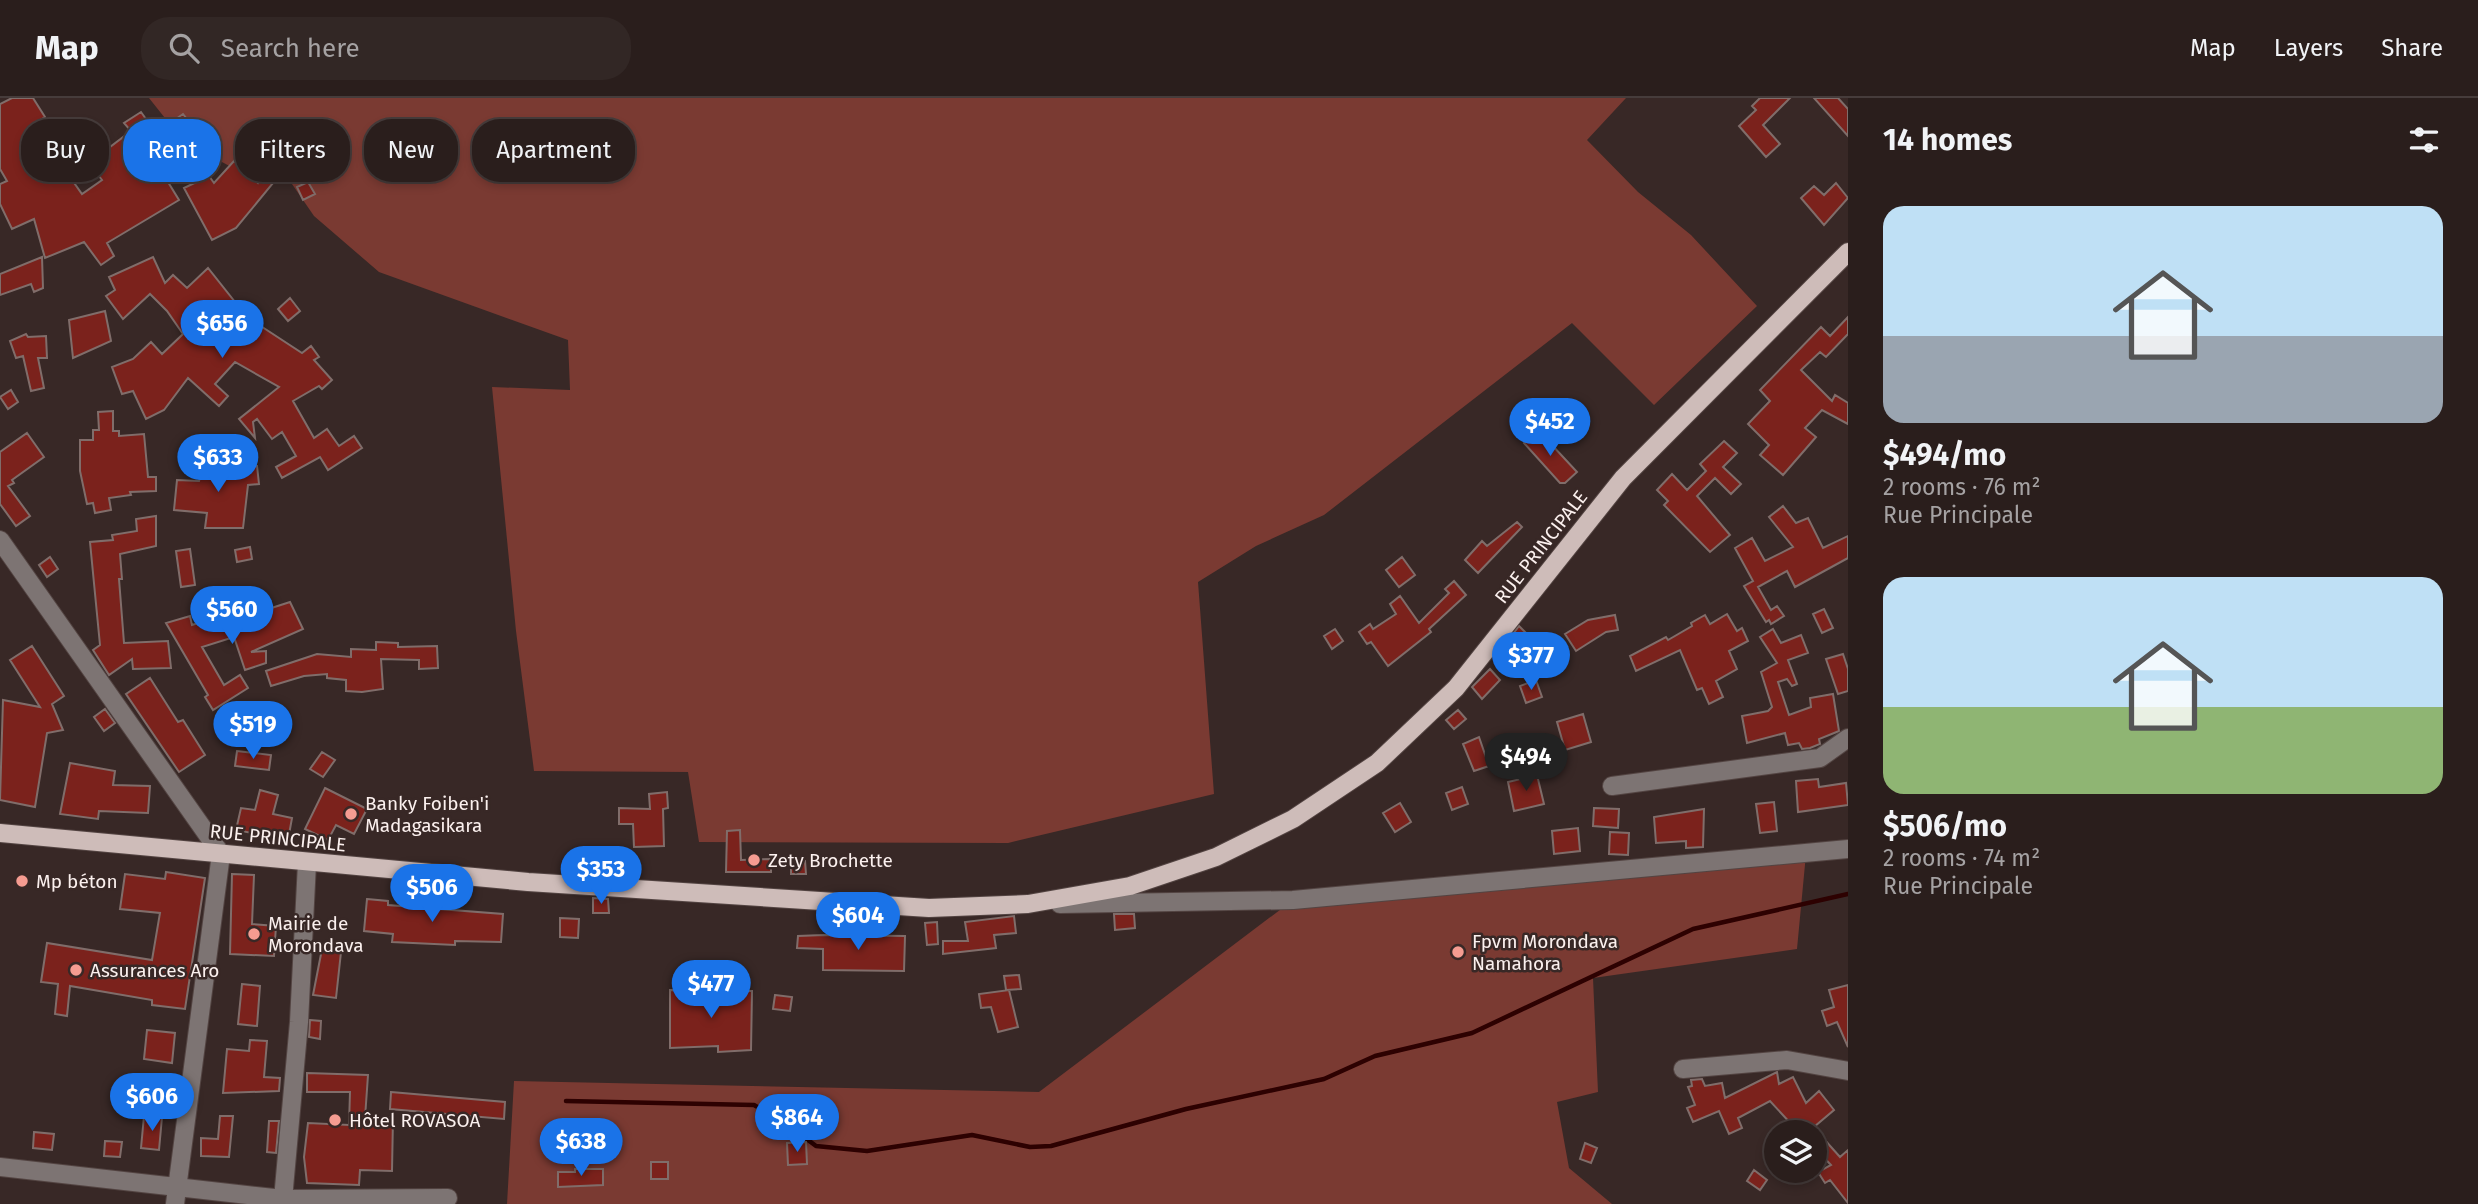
<!DOCTYPE html>
<html lang="en">
<head>
<meta charset="utf-8">
<style>
	:root { --surface:#2a1e1c; --page:#322725; --text:#f1f3f6; --muted:#a5a2a3; --line:#463c3b; --accent:#1a73e8 }
	body { margin:0; font-family:"Fira Sans",sans-serif; background:var(--page); color:var(--text); height:100vh; display:flex; flex-direction:column; font-size:26px; white-space:nowrap }
	* { box-sizing:border-box; margin:0 }
	p { font-size:23px; color:var(--muted) }
	.icon { flex:none; width:38px; height:38px; fill:none; stroke:currentColor; stroke-width:2; stroke-linecap:round; stroke-linejoin:round }
	.map { position:relative; flex:1; overflow:hidden }
	.side { display:flex; flex-direction:column; background:var(--surface); width:630px }
	.side>* { flex:none }
	.hud { position:absolute; left:21px; top:21px; width:665px; height:63px; display:flex; gap:14px }
	.controls { position:absolute; left:1764px; top:1022px; display:grid; gap:14px }
	.controls a { display:grid; place-items:center; width:63px; height:63px; border-radius:50%; background:var(--surface); box-shadow:0 4px 10px #0003,0 0 0 2px var(--line); font-size:35px }
	.price { position:absolute; translate:-50% -60px; padding:0 16px; border-radius:24px; background:var(--accent); color:#fff; font-size:23px; line-height:46px; filter:drop-shadow(0 2px 4px #0008) }
	.price::after { content:''; position:absolute; left:50%; top:42px; width:21px; height:16px; margin-left:-10px; background:inherit; clip-path:polygon(0 0,100% 0,50% 100%) }
	.price.on { background:#222; color:#fff }
	ul { padding:0; list-style:none }
	li { display:grid; align-content:center; gap:14px; height:371px; padding:0 35px }
	li span { display:grid; place-items:center; height:217px; border-radius:21px; color:#555 }
	li>.icon { margin-inline-start:auto }
	span .icon { width:126px; height:126px; fill:#fffc; stroke-width:1 }
	li b { font-size:30px }
	h2 { display:flex; justify-content:space-between; align-items:center; height:84px; padding:0 35px; font-size:30px }
	.chip { padding:0 24px; border-radius:28px; background:var(--surface); box-shadow:0 4px 10px #0003,0 0 0 2px var(--line); font-size:24px; line-height:63px }
	.chip.on { background:var(--accent); color:#fff }
	header { display:flex; align-items:center; gap:42px; box-sizing:border-box; height:98px; padding:0 35px; background:var(--surface); border-bottom:2px solid var(--line) }
	header strong { font-size:33px }
	nav { display:flex; gap:38px; margin-inline-start:auto; font-size:24px }
	.search { width:490px; height:63px; background:var(--page); display:flex; align-items:center; gap:18px; box-sizing:border-box; padding:0 24px; border-radius:28px; color:var(--muted); font-size:26px }
	main { display:flex; flex:1; min-height:0 }
	.map>svg:first-child { display:block }
</style>
</head>
<body>
<header>
<strong>Map</strong>
<div class="search"><svg class="icon" aria-label="search" viewBox="0 0 24 24"><circle cx="10" cy="10" r="6"/><path d="M15 15l6 6"/></svg>Search here</div>
<nav><a>Map</a><a>Layers</a><a>Share</a></nav>
</header>
<main>
<div class="map">
<svg width="1848" height="1106" viewBox="0 0 1848 1106">
	<rect width="100%" height="100%" fill="#382826"/>
	<path fill="#7a3a32" d="M 149,0 L 1626,0 L 1587,42 L 1638,94 L 1691,137 L 1757,208 L 1654,307 L 1572,225 L 1324,417 L 1256,448 L 1198,484 L 1214,696 L 1008,745 L 699,744 L 688,674 L 534,673 L 516,533 L 492,289 L 570,292 L 568,242 L 379,174 L 314,118 L 281,70 L 239,73 L 184,44 Z
		M 1806,756 L 1797,851 L 1593,880 L 1598,994 L 1557,1004 L 1569,1070 L 1612,1106 L 507,1106 L 514,983 L 1039,994 L 1293,802 Z"/>
	<g fill="none" stroke-linecap="round" stroke-linejoin="round">
		<path stroke="#2d0101" stroke-width="4.5" d="M 566,1003 L 754,1007 L 787,1026 L 816,1048 L 867,1053 L 972,1037 L 1030,1049 L 1051,1048 L 1186,1011 L 1324,981 L 1375,958 L 1472,935 L 1693,831 L 1848,796"/>
	</g>
	<path fill="#7b221c" stroke="#806d6a" stroke-width="2" d="M 12,0 L 33,0 L 45,19 L 34,26 L 46,44 L 31,53 L 45,77 L 60,65 L 82,96 L 102,82 L 89,65 L 131,33 L 124,25 L 141,14 L 156,35 L 183,16 L 199,36 L 203,35 L 211,50 L 197,57 L 193,50 L 160,71 L 179,102 L 107,145 L 114,158 L 101,167 L 84,144 L 45,160 L 34,121 L 12,131 L 0,106 L 0,86 L 7,83 L 0,71 L 0,6 Z
		M 1760,0 L 1790,0 L 1763,27 L 1780,46 L 1766,59 L 1739,28 L 1756,12 L 1752,8 Z
		M 1814,0 L 1838,0 L 1848,11 L 1848,38 Z
		M 234,63 L 258,85 L 268,72 L 278,79 L 236,130 L 212,142 L 184,90 L 209,78 L 214,85 Z
		M 308,84 L 315,96 L 303,102 L 297,89 Z
		M 1836,85 L 1848,100 L 1824,127 L 1801,100 L 1814,88 L 1824,97 Z
		M 42,159 L 43,190 L 34,194 L 31,186 L 0,197 L 0,176 Z
		M 153,159 L 165,185 L 173,177 L 187,190 L 208,170 L 247,219 L 302,255 L 311,248 L 319,259 L 314,262 L 332,282 L 322,291 L 319,288 L 293,303 L 314,340 L 327,331 L 339,348 L 354,338 L 362,350 L 328,372 L 320,359 L 282,380 L 276,369 L 296,358 L 282,334 L 272,341 L 257,321 L 253,324 L 255,340 L 239,321 L 279,289 L 235,264 L 215,286 L 228,298 L 219,308 L 188,280 L 164,312 L 146,321 L 133,293 L 122,296 L 112,269 L 133,261 L 151,244 L 162,256 L 183,236 L 167,213 L 150,196 L 123,221 L 106,198 L 115,192 L 109,179 Z
		M 290,200 L 300,213 L 288,223 L 278,211 Z
		M 105,213 L 111,243 L 73,260 L 69,222 Z
		M 1848,219 L 1848,236 L 1826,259 L 1820,254 L 1801,272 L 1832,303 L 1835,297 L 1848,305 L 1848,326 L 1822,312 L 1805,330 L 1816,339 L 1783,377 L 1760,357 L 1769,347 L 1748,326 L 1770,303 L 1760,292 L 1821,229 L 1830,238 Z
		M 26,236 L 28,239 L 46,238 L 47,260 L 38,260 L 44,290 L 31,293 L 23,258 L 16,260 L 10,243 Z
		M 11,292 L 18,304 L 8,311 L 0,299 Z
		M 113,313 L 113,333 L 119,333 L 119,338 L 144,336 L 148,379 L 156,379 L 156,393 L 130,394 L 131,397 L 109,400 L 111,412 L 95,415 L 93,405 L 87,406 L 80,373 L 80,342 L 93,342 L 93,332 L 99,332 L 98,314 Z
		M 1538,332 L 1577,374 L 1565,385 L 1560,385 L 1524,345 Z
		M 27,335 L 44,359 L 12,382 L 14,385 L 8,388 L 30,418 L 16,428 L 0,406 L 0,354 Z
		M 1724,343 L 1737,355 L 1723,369 L 1741,386 L 1731,396 L 1715,380 L 1697,398 L 1730,437 L 1710,454 L 1664,407 L 1668,403 L 1657,392 L 1672,376 L 1687,392 L 1706,373 L 1700,366 Z
		M 206,361 L 234,370 L 257,368 L 259,386 L 248,387 L 243,430 L 205,430 L 207,415 L 174,412 L 177,382 L 199,383 Z
		M 1783,408 L 1796,425 L 1808,420 L 1823,450 L 1848,438 L 1848,460 L 1795,489 L 1787,473 L 1758,489 L 1771,512 L 1777,508 L 1784,518 L 1771,526 L 1769,522 L 1766,524 L 1744,488 L 1753,483 L 1735,450 L 1752,440 L 1765,463 L 1793,449 L 1769,419 Z
		M 156,418 L 156,448 L 120,456 L 122,481 L 119,481 L 124,545 L 168,543 L 171,570 L 133,571 L 132,561 L 109,577 L 93,552 L 100,547 L 90,444 L 113,442 L 112,437 L 137,433 L 136,421 Z
		M 1517,424 L 1522,429 L 1478,475 L 1465,462 L 1482,443 L 1487,448 Z
		M 250,449 L 252,461 L 237,464 L 235,452 Z
		M 190,451 L 195,487 L 181,489 L 176,453 Z
		M 50,459 L 58,471 L 47,479 L 39,467 Z
		M 1402,459 L 1415,477 L 1399,489 L 1386,472 Z
		M 1454,483 L 1466,497 L 1429,531 L 1431,534 L 1388,568 L 1371,544 L 1367,546 L 1359,534 L 1370,526 L 1373,531 L 1396,516 L 1390,506 L 1400,498 L 1419,525 L 1449,495 L 1445,491 Z
		M 290,504 L 303,531 L 251,554 L 266,553 L 266,565 L 245,572 L 234,539 L 202,549 L 224,587 L 240,577 L 248,590 L 213,612 L 205,599 L 208,597 L 166,525 L 190,518 L 192,527 L 225,517 L 228,529 L 259,524 L 256,515 Z
		M 1824,511 L 1833,530 L 1822,535 L 1813,516 Z
		M 1727,516 L 1737,533 L 1742,530 L 1748,543 L 1729,553 L 1737,571 L 1716,583 L 1723,599 L 1709,606 L 1702,590 L 1697,592 L 1680,552 L 1636,573 L 1630,558 L 1666,539 L 1668,542 L 1692,528 L 1691,525 L 1705,517 L 1710,526 Z
		M 1615,517 L 1618,532 L 1606,534 L 1576,553 L 1565,536 L 1588,522 Z
		M 1519,528 L 1536,545 L 1519,562 L 1504,548 Z
		M 1335,531 L 1343,543 L 1332,551 L 1324,538 Z
		M 1773,531 L 1781,545 L 1801,537 L 1808,555 L 1788,562 L 1797,586 L 1792,588 L 1787,581 L 1778,584 L 1789,617 L 1811,609 L 1810,600 L 1833,596 L 1839,633 L 1819,641 L 1820,646 L 1810,650 L 1802,651 L 1799,645 L 1788,647 L 1785,635 L 1747,645 L 1742,618 L 1768,613 L 1772,609 L 1761,574 L 1777,565 L 1760,539 Z
		M 376,544 L 398,545 L 398,549 L 437,548 L 438,570 L 419,571 L 419,562 L 381,561 L 383,591 L 362,594 L 346,593 L 346,582 L 327,580 L 327,576 L 304,578 L 271,588 L 266,573 L 317,556 L 351,559 L 351,551 L 376,552 Z
		M 32,548 L 64,598 L 52,606 L 63,632 L 47,635 L 35,709 L 0,702 L 3,602 L 40,609 L 10,562 Z
		M 1843,556 L 1848,571 L 1848,593 L 1838,596 L 1826,561 Z
		M 1490,571 L 1500,582 L 1482,601 L 1472,589 Z
		M 150,580 L 178,624 L 183,622 L 205,657 L 179,674 L 126,596 Z
		M 1536,582 L 1542,599 L 1526,605 L 1520,588 Z
		M 105,611 L 115,625 L 104,633 L 94,619 Z
		M 1458,612 L 1466,621 L 1454,631 L 1446,622 Z
		M 1583,616 L 1591,644 L 1565,652 L 1557,624 Z
		M 1479,639 L 1489,668 L 1474,673 L 1463,646 Z
		M 237,653 L 271,657 L 269,672 L 235,668 Z
		M 322,654 L 335,662 L 323,679 L 310,671 Z
		M 70,665 L 115,673 L 113,687 L 150,688 L 148,715 L 99,713 L 98,721 L 60,716 Z
		M 1537,677 L 1544,706 L 1514,713 L 1508,684 Z
		M 1818,681 L 1819,689 L 1846,685 L 1848,707 L 1798,714 L 1796,683 Z
		M 1462,689 L 1468,706 L 1452,712 L 1446,695 Z
		M 325,690 L 367,711 L 354,736 L 336,727 L 328,742 L 305,731 Z
		M 260,692 L 278,697 L 273,716 L 292,720 L 288,742 L 236,732 L 241,710 L 255,712 Z
		M 667,694 L 668,710 L 663,711 L 664,748 L 634,749 L 633,726 L 619,726 L 619,710 L 650,711 L 649,696 Z
		M 1774,704 L 1777,733 L 1760,735 L 1756,706 Z
		M 1400,705 L 1411,724 L 1395,734 L 1383,715 Z
		M 1594,710 L 1619,711 L 1618,730 L 1593,728 Z
		M 1704,711 L 1703,749 L 1686,750 L 1686,743 L 1656,745 L 1654,719 Z
		M 1578,730 L 1580,753 L 1554,756 L 1552,733 Z
		M 740,732 L 741,762 L 771,761 L 771,774 L 726,774 L 727,733 Z
		M 1610,734 L 1629,735 L 1628,757 L 1609,756 Z
		M 791,763 L 805,763 L 806,776 L 791,776 Z
		M 166,774 L 205,780 L 185,911 L 152,907 L 152,902 L 70,888 L 67,918 L 55,916 L 58,886 L 41,884 L 47,845 L 152,862 L 160,815 L 120,811 L 125,776 L 165,781 Z
		M 232,776 L 254,777 L 252,826 L 276,828 L 274,858 L 230,856 Z
		M 593,800 L 608,801 L 609,815 L 593,815 Z
		M 367,801 L 388,803 L 388,807 L 503,816 L 501,844 L 455,843 L 455,847 L 392,844 L 393,836 L 364,833 Z
		M 1114,816 L 1134,816 L 1135,830 L 1115,832 Z
		M 1014,818 L 1016,835 L 994,837 L 996,850 L 943,856 L 943,843 L 968,843 L 965,824 Z
		M 560,820 L 579,821 L 578,840 L 560,839 Z
		M 937,824 L 938,846 L 927,847 L 925,825 Z
		M 824,837 L 905,838 L 904,873 L 823,872 L 823,851 L 797,850 L 798,838 Z
		M 322,851 L 341,854 L 336,900 L 313,897 Z
		M 1019,877 L 1021,891 L 1006,892 L 1004,878 Z
		M 242,886 L 260,888 L 257,928 L 238,926 Z
		M 1848,887 L 1848,949 L 1837,924 L 1827,928 L 1822,913 L 1834,909 L 1829,892 Z
		M 670,892 L 752,893 L 751,952 L 718,954 L 718,948 L 670,950 Z
		M 1009,892 L 1018,929 L 998,934 L 991,909 L 981,910 L 979,896 Z
		M 775,897 L 792,899 L 790,913 L 773,911 Z
		M 310,922 L 321,923 L 320,941 L 309,939 Z
		M 147,932 L 175,935 L 172,965 L 144,961 Z
		M 250,942 L 267,943 L 264,979 L 280,980 L 279,993 L 223,995 L 227,951 L 249,953 Z
		M 1777,974 L 1779,986 L 1793,979 L 1806,1005 L 1819,993 L 1834,1012 L 1808,1034 L 1786,1034 L 1793,1028 L 1770,1003 L 1738,1020 L 1742,1030 L 1729,1036 L 1719,1013 L 1693,1024 L 1687,1010 L 1695,1007 L 1688,989 L 1692,988 L 1691,982 L 1702,981 L 1705,988 L 1722,985 L 1725,1000 Z
		M 307,975 L 368,977 L 365,1020 L 393,1019 L 392,1073 L 360,1072 L 359,1087 L 307,1085 L 304,1059 L 308,1025 L 349,1027 L 350,994 L 307,994 Z
		M 391,994 L 505,1004 L 504,1021 L 390,1011 Z
		M 144,1018 L 162,1019 L 159,1052 L 141,1050 Z
		M 220,1018 L 233,1018 L 229,1059 L 201,1058 L 201,1040 L 218,1041 Z
		M 269,1023 L 279,1023 L 276,1055 L 267,1054 Z
		M 1815,1031 L 1840,1059 L 1848,1052 L 1848,1105 L 1830,1082 L 1825,1085 L 1818,1074 L 1831,1067 L 1815,1050 Z
		M 34,1034 L 54,1036 L 52,1052 L 33,1050 Z
		M 105,1043 L 122,1044 L 120,1059 L 104,1058 Z
		M 806,1044 L 807,1066 L 788,1067 L 787,1045 Z
		M 1585,1045 L 1597,1050 L 1591,1065 L 1580,1061 Z
		M 651,1064 L 668,1064 L 668,1081 L 651,1081 Z
		M 575,1071 L 603,1071 L 603,1087 L 558,1089 L 558,1074 L 575,1074 Z
		M 1754,1072 L 1767,1082 L 1760,1092 L 1747,1083 Z"/>
	<g fill="none" stroke-linecap="round" stroke-linejoin="round">
		<defs>
			<path id="minor" d="M 0,442 L 221,756 L 175,1106
				M 1612,688 L 1820,660 L 1848,640
				M 1060,806 L 1293,802 L 1848,751
				M 1683,971 L 1787,962 L 1848,973
				M 0,1069 L 283,1101 L 448,1100
				M 283,1101 L 299,924 L 307,765"/>
			<path id="major" d="M 0,735 L 528,784 L 929,810 L 1028,806 L 1130,788 L 1216,759 L 1293,721 L 1377,665 L 1456,590 L 1623,380 L 1848,154"/>
		</defs>
		<use href="#minor" stroke="#534442" stroke-width="20"/>
		<use href="#major" stroke="#534442" stroke-width="20"/>
		<use href="#minor" stroke="#7d7473" stroke-width="18"/>
		<use href="#major" stroke="#cebcb9" stroke-width="18"/>
	</g>
	<g fill="#f59c91" stroke="#382826" stroke-width="2.5">
		<circle cx="351" cy="716" r="7"/>
		<circle cx="754" cy="762" r="7"/>
		<circle cx="22" cy="783" r="7"/>
		<circle cx="254" cy="836" r="7"/>
		<circle cx="1458" cy="854" r="7"/>
		<circle cx="76" cy="872" r="7"/>
		<circle cx="335" cy="1022" r="7"/>
	</g>
	<g text-anchor="middle" dominant-baseline="central" stroke-width="5" stroke-linejoin="round" paint-order="stroke">
		<g font-size="19" fill="#fbf0ee" stroke="#382826">
			<text transform="translate(1541 449) rotate(-52)">RUE PRINCIPALE</text>
			<text transform="translate(278 740) rotate(6)">RUE PRINCIPALE</text>
		</g>
		<g font-size="19" fill="#fbf0ee" stroke="#382826" text-anchor="start">
			<text x="365" y="705">Banky Foiben'i<tspan x="365" dy="22">Madagasikara</tspan></text>
			<text x="768" y="762">Zety Brochette</text>
			<text x="36" y="783">Mp béton</text>
			<text x="268" y="825">Mairie de<tspan x="268" dy="22">Morondava</tspan></text>
			<text x="1472" y="843">Fpvm Morondava<tspan x="1472" dy="22">Namahora</tspan></text>
			<text x="90" y="872">Assurances Aro</text>
			<text x="349" y="1022">Hôtel ROVASOA</text>
		</g>
	</g>
</svg>
<div class="controls">
<a><svg class="icon" aria-label="layers" viewBox="0 0 24 24"><path d="M12 4l9 5-9 5-9-5zM3 14l9 5 9-5"/></svg></a>
</div>
<b class="price" style="left:222px;top:262px">$656</b>
<b class="price" style="left:1550px;top:360px">$452</b>
<b class="price" style="left:218px;top:396px">$633</b>
<b class="price" style="left:232px;top:548px">$560</b>
<b class="price" style="left:1531px;top:594px">$377</b>
<b class="price" style="left:253px;top:663px">$519</b>
<b class="price on" style="left:1526px;top:695px">$494</b>
<b class="price" style="left:601px;top:808px">$353</b>
<b class="price" style="left:432px;top:826px">$506</b>
<b class="price" style="left:858px;top:854px">$604</b>
<b class="price" style="left:711px;top:922px">$477</b>
<b class="price" style="left:152px;top:1035px">$606</b>
<b class="price" style="left:797px;top:1056px">$864</b>
<b class="price" style="left:581px;top:1080px">$638</b>
<div class="hud">
<a class="chip">Buy</a>
<a class="chip on">Rent</a>
<a class="chip">Filters</a>
<a class="chip">New</a>
<a class="chip">Apartment</a>
</div>
</div>
<section class="side">
<h2>14 homes<svg class="icon" aria-label="filters" viewBox="0 0 24 24"><path d="M4 7h16M4 17h16"/><circle cx="9" cy="7" r="2"/><circle cx="15" cy="17" r="2"/></svg></h2>
<ul>
<li><span style="background:linear-gradient(#bfe0f5 60%,#9aa5b1 0)"><svg class="icon" aria-label="home" viewBox="0 0 24 24"><path d="M3 11l9-7 9 7M6 9v11h12V9"/></svg></span><div><b>$494/mo</b><p>2 rooms · 76 m²</p><p>Rue Principale</p></div></li>
<li><span style="background:linear-gradient(#bfe0f5 60%,#8fb573 0)"><svg class="icon" aria-label="home" viewBox="0 0 24 24"><path d="M3 11l9-7 9 7M6 9v11h12V9"/></svg></span><div><b>$506/mo</b><p>2 rooms · 74 m²</p><p>Rue Principale</p></div></li>
</ul>
</section>
</main>
</body>
</html>
